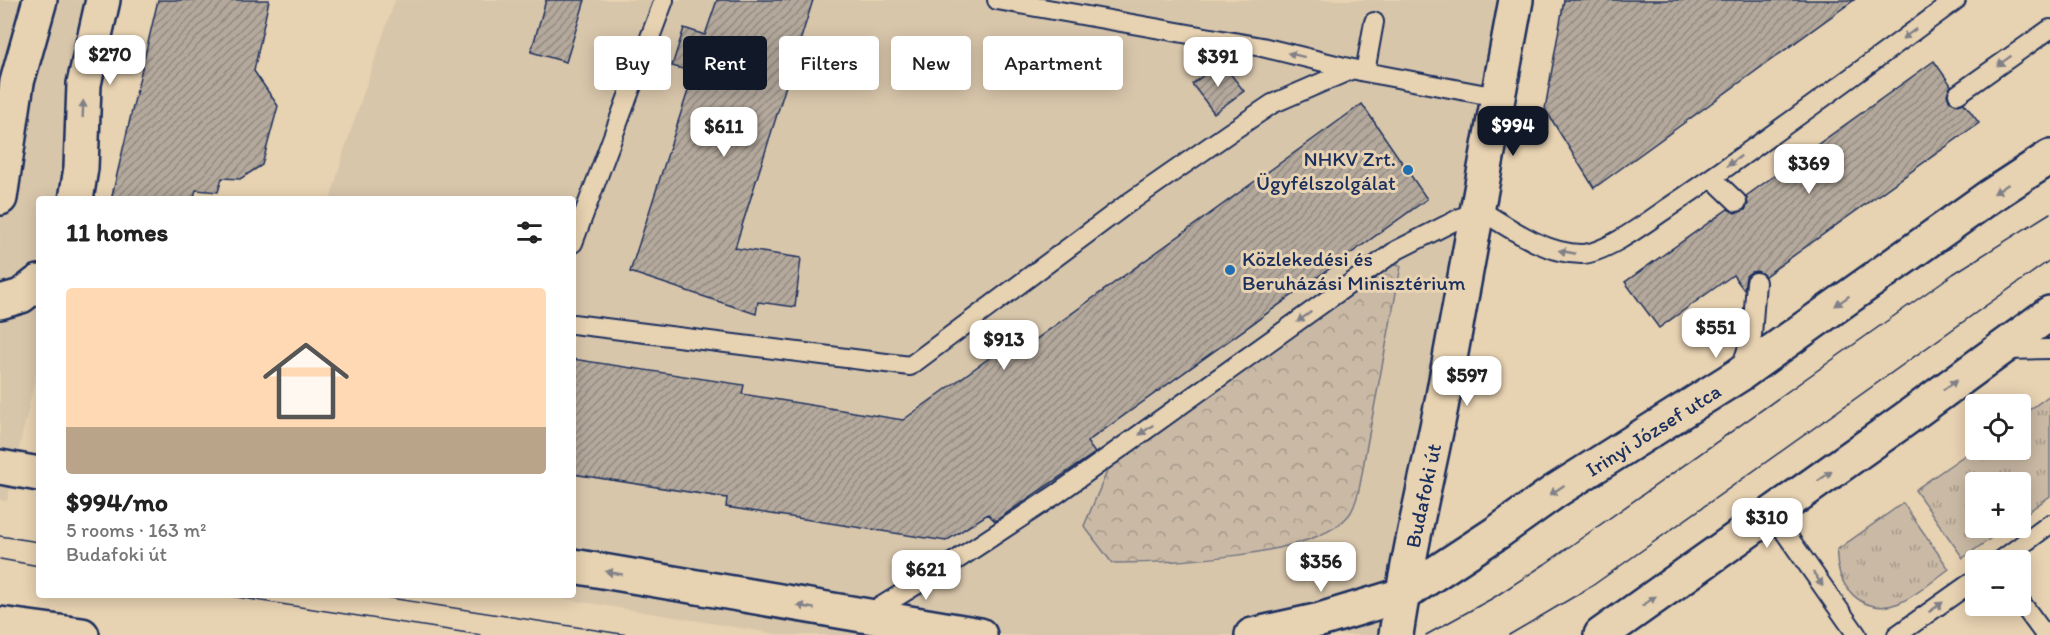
<!DOCTYPE html>
<html lang="en">
<head>
<meta charset="utf-8">
<style>
	:root { --surface:#fff; --page:#f6f6f6; --text:#222; --muted:#767676; --line:#e0e0e0; --accent:#111827 }
	body { margin:0; font-family:Itim,sans-serif; background:var(--page); color:var(--text); height:100vh; display:flex; flex-direction:column; font-size:22px; white-space:nowrap }
	* { box-sizing:border-box; margin:0 }
	p { font-size:20px; color:var(--muted) }
	.icon { flex:none; width:33px; height:33px; fill:none; stroke:currentColor; stroke-width:2; stroke-linecap:round; stroke-linejoin:round }
	.map { position:relative; flex:1; overflow:hidden }
	.drawer { position:absolute; left:36px; top:196px; width:540px; height:402px; display:flex; flex-direction:column; background:var(--surface); border-radius:6px; box-shadow:0 3px 15px #0003 }
	.drawer>* { flex:none }
	.guide { position:absolute; left:594px; top:36px; width:570px; height:54px; display:flex; gap:12px }
	.fabs { position:absolute; left:1965px; top:394px; display:grid; gap:12px }
	.fabs a { display:grid; place-items:center; width:66px; height:66px; border-radius:6px; background:var(--surface); box-shadow:0 3px 15px #0003; font-size:30px }
	.price { position:absolute; translate:-50% -51px; padding:0 14px; border-radius:12px; background:#fff; color:#222; font-size:20px; line-height:39px; filter:drop-shadow(0 2px 3px #0008) }
	.price::after { content:''; position:absolute; left:50%; top:36px; width:18px; height:14px; margin-left:-9px; background:inherit; clip-path:polygon(0 0,100% 0,50% 100%) }
	.price.selected { background:var(--accent); color:#fff }
	ul { padding:0; list-style:none }
	li { display:grid; align-content:center; gap:12px; height:318px; padding:0 30px }
	li+li { border-top:2px solid var(--line) }
	li span { display:grid; place-items:center; height:186px; border-radius:6px; color:#555 }
	li>.icon { margin-inline-start:auto }
	span .icon { width:108px; height:108px; fill:#fffc; stroke-width:1 }
	li b { font-size:26px }
	h2 { display:flex; justify-content:space-between; align-items:center; height:72px; padding:0 30px; font-size:26px }
	.tag { padding:0 21px; border-radius:6px; background:var(--surface); box-shadow:0 3px 15px #0003; font-size:21px; line-height:54px }
	.tag.selected { background:var(--accent); color:#fff }
	.map>svg:first-child { display:block }
</style>
</head>
<body>
<div class="map">
<svg width="2050" height="635" viewBox="0 0 2050 635">
	<defs>
		<pattern id="grass-tufts" width="24" height="20" patternUnits="userSpaceOnUse" patternTransform="scale(1.5)"><rect width="24" height="20" fill="#cabaa5"/><path d="M3 7l-1-3M5 7V3M7 7l1-3M15 17l-1-3M17 17v-4M19 17l1-3" fill="none" stroke="#a3988a"/></pattern>
		<pattern id="forest-crowns" width="20" height="18" patternUnits="userSpaceOnUse" patternTransform="scale(1.5)"><rect width="20" height="18" fill="#cabaa5"/><path d="M2 6a3 3 0 1 1 6 0M12 15a3 3 0 1 1 6 0" fill="none" stroke="#a3988a"/></pattern>
		<pattern id="building-hatch" width="6" height="6" patternUnits="userSpaceOnUse" patternTransform="scale(1.5)"><rect width="6" height="6" fill="#b4a99c"/><path d="M-1 1l2-2M0 6l6-6M5 7l2-2" fill="none" stroke="#928a82"/></pattern>
	</defs>
	<rect width="100%" height="100%" fill="#e7d2b1"/>
	<filter id="ink" filterUnits="userSpaceOnUse"><feTurbulence type="fractalNoise" baseFrequency=".0167" numOctaves="2"/><feDisplacementMap in="SourceGraphic" scale="12" xChannelSelector="R" yChannelSelector="G"/><feConvolveMatrix kernelMatrix="1 2 1 2 8 2 1 2 1" color-interpolation-filters="sRGB"/></filter>
	<g filter="url(#ink)">
		<path fill="#d8c6ab" d="M 0,0 L 122,0 L 77,199 L 39,200 L 39,362 L 7,501 L 0,500 Z
			M 395,0 L 1526,0 L 1384,635 L 783,635 L 547,596 L 573,596 L 573,200 L 330,200 L 345,148 Z"/>
		<path fill="url(#grass-tufts)" stroke="#727482" stroke-width="1.5" d="M 2050,395 L 2050,496 L 2021,517 L 2020,483 L 1976,483 L 1976,528 L 2005,528 L 1963,558 L 1915,490 L 1975,448 L 1976,450 L 2020,450 L 2021,416 Z
			M 1903,503 L 1949,569 C 1934,580 1916,596 1899,603 C 1862,618 1834,584 1837,550 Z"/>
		<path fill="url(#forest-crowns)" stroke="#727482" stroke-width="1.5" d="M 1395,263 L 1401,266 C 1390,326 1378,386 1367,445 C 1363,464 1360,501 1349,515 C 1315,558 1165,563 1112,563 L 1084,526 L 1109,467 Z"/>
		<path fill="url(#building-hatch)" stroke="#1b2f5e" stroke-width="1.5" d="M 158,0 L 269,0 L 254,71 L 278,106 L 262,165 L 240,179 L 222,178 L 218,192 L 196,190 L 193,200 L 111,200 Z
			M 546,0 L 585,0 L 566,62 L 531,52 Z
			M 717,0 L 813,0 L 735,248 L 801,258 L 795,307 L 758,302 L 756,314 L 630,272 L 694,72 L 672,66 L 684,28 L 705,35 Z
			M 1564,0 L 1854,0 L 1594,188 L 1545,109 Z
			M 1934,61 L 1951,85 L 1947,94 L 1949,101 L 1958,105 L 1964,103 L 1979,123 L 1765,276 L 1757,271 L 1751,272 L 1746,276 L 1744,290 L 1733,275 L 1659,328 L 1625,282 L 1728,209 L 1735,213 L 1745,210 L 1748,204 L 1746,196 Z
			M 1221,62 L 1244,91 L 1214,113 L 1192,84 Z
			M 1362,104 L 1427,199 L 1087,442 L 1095,453 L 995,521 L 988,514 L 946,541 L 726,507 L 727,498 L 573,474 L 573,359 L 744,385 L 742,394 L 903,420 L 1013,341 L 1021,350 Z"/>
		<g fill="none" stroke-linecap="round" stroke-linejoin="round">
			<defs>
				<path id="lane" d="M 997,0 L 1262,47 L 1365,72 L 1497,97
					M 1365,72 L 1374,22
					M 1958,94 L 2050,29
					M 1712,178 L 1737,202
					M 573,243 L 664,0
					M 573,324 L 910,366 L 1127,204 L 1229,133 L 1272,104 L 1353,69
					M 2006,350 L 2050,349
					M 1740,371 L 1752,335 L 1756,282
					M 1772,514 L 1857,635
					M 2000,561 L 2050,524
					M 2020,601 L 2045,635
					M 867,615 L 955,561 L 1058,493 L 1397,250 L 1478,209 C 1509,227 1544,254 1581,254 C 1606,254 1651,219 1672,205 C 1769,139 1862,69 1956,0
					M 1897,635 L 1976,579"/>
				<path id="street" d="M 0,198 L 17,82 L 40,0
					M 76,200 L 81,168 L 84,84 L 103,0
					M 0,302 L 21,296 L 39,282"/>
				<g id="secondary">
					<path d="M 0,467 L 39,474"/>
					<path d="M 573,566 L 980,635"/>
					<path d="M 0,624 L 82,635"/>
					<path id="s1" d="M 1252,635 L 1320,620 L 1402,595 L 1498,532 L 1554,492 L 1739,375 L 1989,197 L 2050,157"/>
					<path id="s2" d="M 1396,635 C 1407,558 1426,483 1441,407 C 1467,272 1490,136 1516,0"/>
					<path d="M 1601,635 L 1904,420 L 2050,313"/>
				</g>
			</defs>
			<use href="#lane" stroke="#1b2f5e" stroke-width="22"/>
			<use href="#street" stroke="#1b2f5e" stroke-width="38"/>
			<use href="#secondary" stroke="#1b2f5e" stroke-width="38"/>
			<use href="#lane" stroke="#e7d2b1" stroke-width="18"/>
			<use href="#street" stroke="#e7d2b1" stroke-width="33"/>
			<use href="#secondary" stroke="#e7d2b1" stroke-width="33"/>
			<path stroke="#1b2f5e" stroke-width="1.5" d="M 0,536 L 39,542
				M 0,559 L 39,566
				M 230,596 L 481,635
				M 377,596 L 628,635
				M 1426,635 L 1493,598 L 1545,564 L 1953,274 L 2050,213
				M 1509,635 L 1592,586 L 2050,260"/>
		</g>
		<defs><path id="oneway-solid" d="M-6-.8H1V-3.2L6.5 0L1 3.2V.8H-6Z" transform="scale(1.5)"/></defs>
		<g fill="#818088">
			<use href="#oneway-solid" transform="translate(1909 34) rotate(144)"/>
			<use href="#oneway-solid" transform="translate(1296 55) rotate(-166)"/>
			<use href="#oneway-solid" transform="translate(2004 61) rotate(145)"/>
			<use href="#oneway-solid" transform="translate(83 109) rotate(-88)"/>
			<use href="#oneway-solid" transform="translate(1734 161) rotate(144)"/>
			<use href="#oneway-solid" transform="translate(2001 189) rotate(147)"/>
			<use href="#oneway-solid" transform="translate(1567 252) rotate(-169)"/>
			<use href="#oneway-solid" transform="translate(1842 301) rotate(145)"/>
			<use href="#oneway-solid" transform="translate(1304 317) rotate(144)"/>
			<use href="#oneway-solid" transform="translate(1950 385) rotate(-37)"/>
			<use href="#oneway-solid" transform="translate(1146 430) rotate(144)"/>
			<use href="#oneway-solid" transform="translate(1825 476) rotate(-35)"/>
			<use href="#oneway-solid" transform="translate(1557 490) rotate(146)"/>
			<use href="#oneway-solid" transform="translate(614 573) rotate(-170)"/>
			<use href="#oneway-solid" transform="translate(1818 579) rotate(55)"/>
			<use href="#oneway-solid" transform="translate(1649 601) rotate(-35)"/>
			<use href="#oneway-solid" transform="translate(806 607) rotate(-170)"/>
			<use href="#oneway-solid" transform="translate(1936 607) rotate(-35)"/>
		</g>
	</g>
	<g fill="#1f6fb2" stroke="#e7d2b1" stroke-width="2">
		<circle cx="1408" cy="170" r="6"/>
		<circle cx="1230" cy="270" r="6"/>
	</g>
	<g text-anchor="middle" dominant-baseline="central" stroke-width="6" stroke-linejoin="round" paint-order="stroke">
		<g font-size="21" fill="#1b2f5e" stroke="#e7d2b1" text-anchor="end">
			<text x="1396" y="158">NHKV Zrt.<tspan x="1396" dy="24">Ügyfélszolgálat</tspan></text>
			<text x="1242" y="258" text-anchor="start">Közlekedési és<tspan x="1242" dy="24">Beruházási Minisztérium</tspan></text>
		</g>
		<g font-size="21" fill="#1b2f5e" stroke="#e7d2b1">
			<text stroke="none"><textPath href="#s1" startOffset="456">Irinyi József utca</textPath></text>
			<text stroke="none"><textPath href="#s2" startOffset="142">Budafoki út</textPath></text>
		</g>
	</g>
</svg>
<div class="fabs">
<a><svg class="icon" aria-label="locate" viewBox="0 0 24 24"><circle cx="12" cy="12" r="6"/><path d="M12 2v4M12 18v4M2 12h4M18 12h4"/></svg></a>
<a>+</a>
<a>−</a>
</div>
<b class="price" style="left:110px;top:86px">$270</b>
<b class="price" style="left:1218px;top:88px">$391</b>
<b class="price selected" style="left:1513px;top:157px">$994</b>
<b class="price" style="left:724px;top:158px">$611</b>
<b class="price" style="left:1809px;top:195px">$369</b>
<b class="price" style="left:1716px;top:359px">$551</b>
<b class="price" style="left:1004px;top:371px">$913</b>
<b class="price" style="left:1467px;top:407px">$597</b>
<b class="price" style="left:1767px;top:549px">$310</b>
<b class="price" style="left:1321px;top:593px">$356</b>
<b class="price" style="left:926px;top:601px">$621</b>
<div class="guide">
<a class="tag">Buy</a>
<a class="tag selected">Rent</a>
<a class="tag">Filters</a>
<a class="tag">New</a>
<a class="tag">Apartment</a>
</div>
<section class="drawer">
<h2>11 homes<svg class="icon" aria-label="filters" viewBox="0 0 24 24"><path d="M4 7h16M4 17h16"/><circle cx="9" cy="7" r="2"/><circle cx="15" cy="17" r="2"/></svg></h2>
<ul>
<li><span style="background:linear-gradient(#ffd9b3 75%,#b9a48a 0)"><svg class="icon" aria-label="home" viewBox="0 0 24 24"><path d="M3 11l9-7 9 7M6 9v11h12V9"/></svg></span><div><b>$994/mo</b><p>5 rooms · 163 m²</p><p>Budafoki út</p></div></li>
</ul>
</section>
</div>
</body>
</html>
